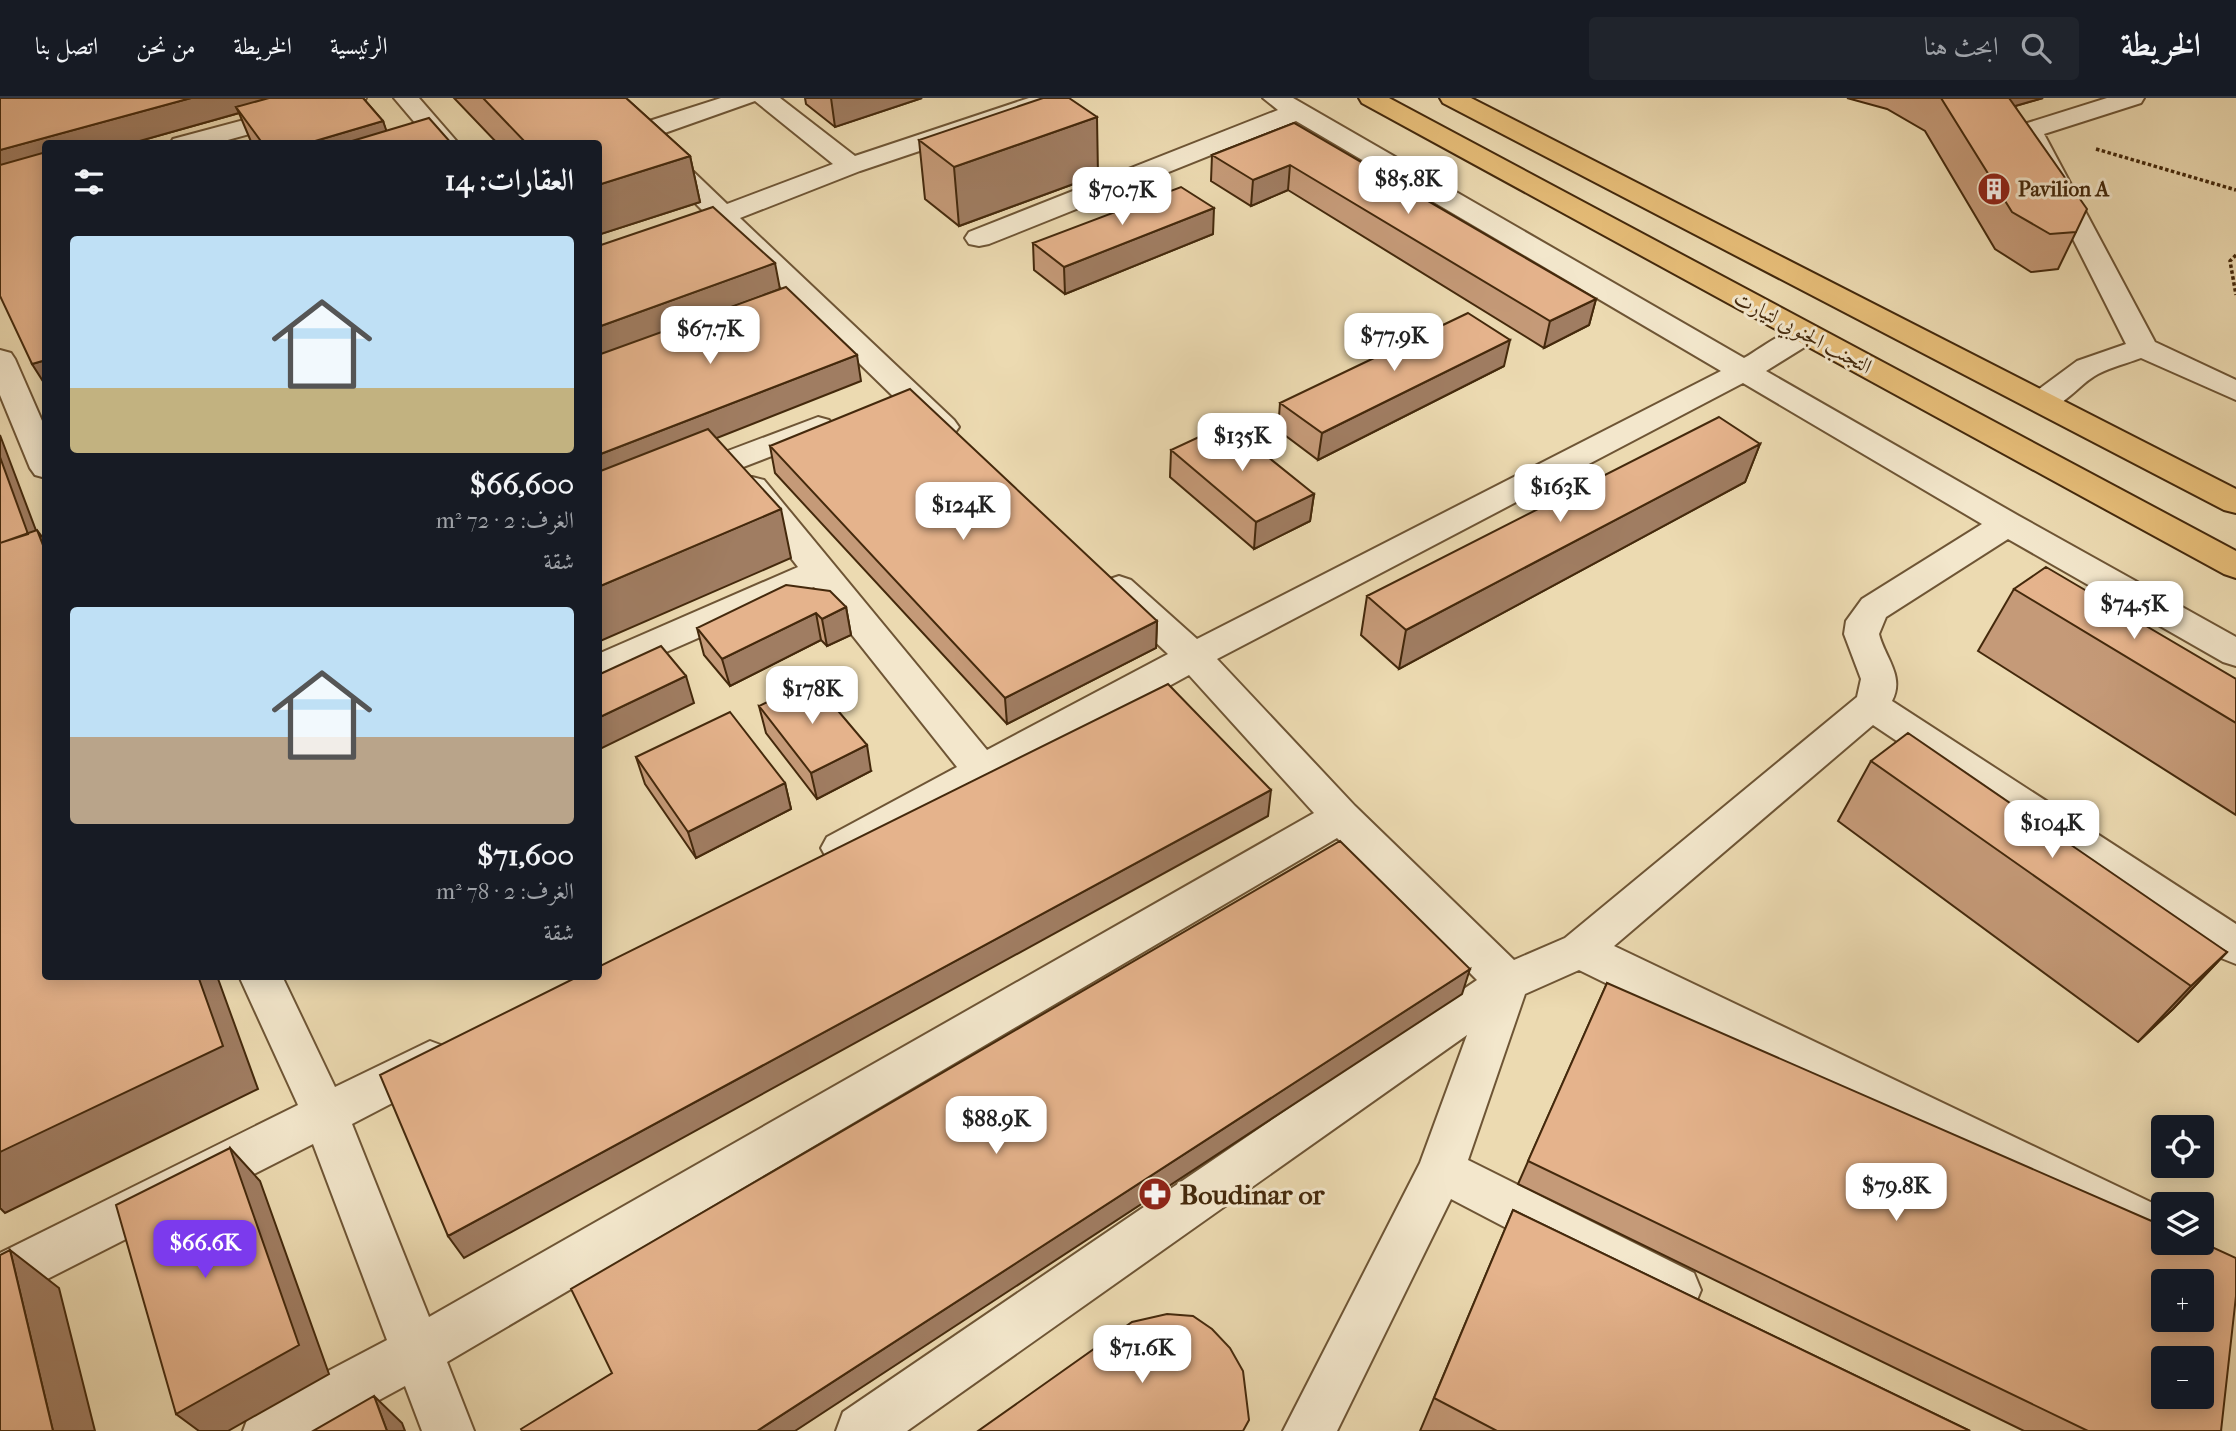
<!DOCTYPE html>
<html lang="ar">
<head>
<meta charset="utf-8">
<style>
	:root { --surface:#171b24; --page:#20242c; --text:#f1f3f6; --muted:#9ea1a6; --line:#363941; --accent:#7c3aed }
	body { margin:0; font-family:"IM FELL French Canon",Amiri,serif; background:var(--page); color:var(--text); direction:rtl; height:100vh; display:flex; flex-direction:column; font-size:26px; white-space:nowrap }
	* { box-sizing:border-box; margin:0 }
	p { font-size:23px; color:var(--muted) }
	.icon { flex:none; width:38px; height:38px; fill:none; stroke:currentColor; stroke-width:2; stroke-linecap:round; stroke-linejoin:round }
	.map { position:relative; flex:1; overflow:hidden; direction:ltr }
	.sheet { position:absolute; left:42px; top:42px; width:560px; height:840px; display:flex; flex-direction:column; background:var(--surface); border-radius:7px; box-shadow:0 4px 18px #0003; direction:rtl }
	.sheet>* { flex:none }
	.buttons { position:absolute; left:2151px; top:1017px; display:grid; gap:14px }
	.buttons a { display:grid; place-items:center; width:63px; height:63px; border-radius:7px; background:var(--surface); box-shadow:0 4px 18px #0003; font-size:35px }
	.price { position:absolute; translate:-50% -60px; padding:0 16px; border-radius:14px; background:#fff; color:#222; font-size:23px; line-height:46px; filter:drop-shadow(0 2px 4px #0008) }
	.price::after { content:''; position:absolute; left:50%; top:42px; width:21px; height:16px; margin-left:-10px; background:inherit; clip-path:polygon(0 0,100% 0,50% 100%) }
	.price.selected { background:var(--accent); color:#fff }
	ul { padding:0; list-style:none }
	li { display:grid; align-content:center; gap:14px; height:371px; padding:0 28px }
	li span { display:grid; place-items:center; height:217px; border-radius:7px; color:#555 }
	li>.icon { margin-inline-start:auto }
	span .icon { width:126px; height:126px; fill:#fffc; stroke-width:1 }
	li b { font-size:30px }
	h2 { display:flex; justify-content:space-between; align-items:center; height:84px; padding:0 28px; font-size:30px }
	header { display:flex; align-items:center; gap:42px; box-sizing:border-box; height:98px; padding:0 35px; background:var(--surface); border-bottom:2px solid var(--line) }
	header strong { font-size:33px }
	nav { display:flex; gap:38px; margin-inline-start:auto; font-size:24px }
	.search { width:490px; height:63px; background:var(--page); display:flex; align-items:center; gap:18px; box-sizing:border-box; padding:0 24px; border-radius:7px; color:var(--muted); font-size:26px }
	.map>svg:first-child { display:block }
</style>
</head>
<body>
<header>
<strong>الخريطة</strong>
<div class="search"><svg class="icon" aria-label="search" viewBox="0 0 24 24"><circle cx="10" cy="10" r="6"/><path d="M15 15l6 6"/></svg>ابحث هنا</div>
<nav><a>الرئيسية</a><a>الخريطة</a><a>من نحن</a><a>اتصل بنا</a></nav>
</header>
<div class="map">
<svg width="2236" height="1333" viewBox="0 0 2236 1333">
	<rect width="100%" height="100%" fill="#ecdab1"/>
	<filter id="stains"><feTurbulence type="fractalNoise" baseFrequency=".00286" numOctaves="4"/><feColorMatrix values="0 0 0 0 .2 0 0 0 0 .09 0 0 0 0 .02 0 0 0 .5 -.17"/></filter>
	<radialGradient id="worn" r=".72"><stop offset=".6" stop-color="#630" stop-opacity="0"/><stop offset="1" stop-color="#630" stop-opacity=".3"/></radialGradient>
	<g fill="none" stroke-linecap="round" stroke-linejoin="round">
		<defs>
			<path id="minor" d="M 326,0 L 366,0 L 363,5 L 213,46 L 170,46 L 173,41 Z
				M 394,0 L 419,0 L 459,46 L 433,46 Z
				M 591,0 L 617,0 L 643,25 L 721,0 L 780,0 L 855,58 L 1029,0 L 1065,0 L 1062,5 L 860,73 L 740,120 L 954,322 L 959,329 L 954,336 L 943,339 L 932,336 L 718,128 L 702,133 L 692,131 L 689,125 L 692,119 L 705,115 ZM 755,3 L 833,66 L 727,106 L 656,38 Z
				M 1263,0 L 1293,0 L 1744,260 C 1765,248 1792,224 1816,230 L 1821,236 L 1816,242 L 1766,273 L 2019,418 L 2236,539 L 2236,568 L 2223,564 L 2008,441 L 1886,519 L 1879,536 C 1885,560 1905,578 1892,603 L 2236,826 L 2236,866 L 2221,860 L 1873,627 L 1614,848 L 2163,1110 L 2163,1144 L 2183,1144 L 2180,1150 L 2163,1157 L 2146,1150 L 1579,872 L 1525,896 L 1468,1062 L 1694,1175 L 1701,1192 L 1694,1209 L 1676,1216 L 1658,1209 L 1451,1101 L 1337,1333 L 1283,1333 L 1420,1065 L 1467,937 L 907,1333 L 836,1333 L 843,1314 L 1477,882 L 1337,740 L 447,1264 L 474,1333 L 422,1333 L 405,1288 L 322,1333 L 243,1333 L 250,1314 L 387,1242 L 313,1046 L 0,1205 L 0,1155 L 298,1007 L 239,878 L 282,878 L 335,989 L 430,943 L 446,949 L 452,963 L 446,977 L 352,1026 L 429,1219 L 1314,715 L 1189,577 L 855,761 L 841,766 L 827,761 L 821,750 L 827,739 L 957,669 L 814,489 L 598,584 L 598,556 L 798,469 L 736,389 L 740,382 L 752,379 L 764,382 L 987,652 L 1168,556 L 1107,498 L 1102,490 L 1107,482 L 1119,478 L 1131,482 L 1197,541 L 1721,273 L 1296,23 L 989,146 L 979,148 L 969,146 L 965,140 L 969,134 L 1278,12 ZM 1743,285 L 1982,426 L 1862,501 L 1846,523 L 1844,536 L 1861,581 L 1857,599 L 1565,840 L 1514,862 L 1355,708 L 1217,561 Z
				M 2107,0 L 2144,0 L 2141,5 L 2044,36 L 2155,244 L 2236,282 L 2236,302 L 2141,260 C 2128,265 2111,269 2098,276 C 2075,288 2060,318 2031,311 L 2027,304 L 2031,297 L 2077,263 L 2126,246 L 2018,32 L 2021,27 Z
				M 0,252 L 11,255 L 15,261 L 46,332 L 46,380 L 35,377 L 30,370 L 0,297 Z
				M 818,319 L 829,322 L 834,329 L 829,336 L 598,425 L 598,402 Z"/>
			<path id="highway" d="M 1359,0 L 1389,0 L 2236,453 L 2236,480 L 2224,476 L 1362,5 Z
				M 1440,0 L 1471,0 L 2236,391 L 2236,415 L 2224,412 L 1443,5 Z"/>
		</defs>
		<use href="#minor" stroke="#6e5535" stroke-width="4"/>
		<use href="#highway" stroke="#44290c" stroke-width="4"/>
		<path stroke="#44290c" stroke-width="3.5" stroke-dasharray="3.5 2.5" stroke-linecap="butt" d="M 2096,51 L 2236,92
			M 2236,157 L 2230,163 L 2236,197"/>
		<use href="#minor" fill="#f3e7cc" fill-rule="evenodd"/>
		<use href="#highway" fill="#e6bd78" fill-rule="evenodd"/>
	</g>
	<path fill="#c59a78" stroke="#44290c" stroke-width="2" d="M 0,0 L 363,0 L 383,23 L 386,33 L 452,46 L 252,46 L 239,15 L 129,46 L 46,46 Z
		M 454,0 L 626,0 L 690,58 L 700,104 L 598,137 L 598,46 L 498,46 Z
		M 805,0 L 922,0 L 835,29 L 806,6 Z
		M 1847,0 L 2043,0 L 2015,8 L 2076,134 L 2058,171 L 2031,174 L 1995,151 L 1925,33 L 1887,11 Z
		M 1294,25 L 1596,201 L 1589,227 L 1544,250 L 1288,92 L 1251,108 L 1211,83 L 1212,57 Z
		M 919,42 L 1098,77 L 959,128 L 925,101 Z
		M 1213,136 L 1065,196 L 1034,172 L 1033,145 Z
		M 1504,268 L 1318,362 L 1278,332 L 1280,305 Z
		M 1760,346 L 1745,384 L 1399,571 L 1361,537 L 1367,498 Z
		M 770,348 L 1157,523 L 1156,550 L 1007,626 L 775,375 Z
		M 1171,352 L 1314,396 L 1310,423 L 1254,451 L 1170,379 Z
		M 2014,491 L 2236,581 L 2236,717 L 1978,553 Z
		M 846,509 L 851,537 L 827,548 L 821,542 L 730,588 L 704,557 L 697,530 Z
		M 759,608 L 871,673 L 817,701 L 766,635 Z
		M 636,659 L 785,685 L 791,711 L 696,760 L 645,686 Z
		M 1871,663 L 2227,854 L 2173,911 L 2138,944 L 1838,723 Z
		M 1607,885 L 2221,1333 L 2024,1333 L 1518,1086 Z
		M 1513,1112 L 1970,1333 L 1420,1333 Z"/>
	<path fill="#a07d62" stroke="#44290c" stroke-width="2" d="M 191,0 L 292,0 L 236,9 L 239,15 L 129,46 L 46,46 L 46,69 L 0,81 L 0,52 Z
		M 831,0 L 922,0 L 835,29 Z
		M 1991,0 L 2043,0 L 1984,17 Z
		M 1097,19 L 1098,77 L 959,128 L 954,69 Z
		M 383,23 L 391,46 L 305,46 Z
		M 690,58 L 700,104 L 598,137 L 598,87 Z
		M 1290,67 L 1288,92 L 1251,108 L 1253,82 Z
		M 1214,110 L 1213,136 L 1065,196 L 1064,169 Z
		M 775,165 L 780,191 L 598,259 L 598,229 Z
		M 1596,201 L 1589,227 L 1544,250 L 1550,223 Z
		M 1510,242 L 1504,268 L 1318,362 L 1322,335 Z
		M 857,257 L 861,283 L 598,387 L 598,357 Z
		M 46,262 L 46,288 L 32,266 Z
		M 0,337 L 46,459 L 0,482 Z
		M 1760,346 L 1745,384 L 1399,571 L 1406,532 Z
		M 1314,396 L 1310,423 L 1254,451 L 1256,424 Z
		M 781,411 L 791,460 L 598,544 L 598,489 Z
		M 37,432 L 46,444 L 46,455 Z
		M 846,509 L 851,537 L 827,548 L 822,521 Z
		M 816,515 L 821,542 L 730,588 L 722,561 Z
		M 1157,523 L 1156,550 L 1007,626 L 1005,600 Z
		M 686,578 L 694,605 L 598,652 L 598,620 Z
		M 867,647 L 871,673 L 817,701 L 811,675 Z
		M 785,685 L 791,711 L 696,760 L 688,734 Z
		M 1271,692 L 1268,718 L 464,1160 L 448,1138 Z
		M 2227,854 L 2173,911 L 2138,944 L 2191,888 Z
		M 1470,871 L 1462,896 L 795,1333 L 757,1333 Z
		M 198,878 L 217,878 L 258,991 L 5,1115 L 0,1110 L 0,1054 Z
		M 230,1050 L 260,1083 L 329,1276 L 228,1333 L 199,1333 L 176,1316 Z
		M 10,1152 L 59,1190 L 95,1333 L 53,1333 Z
		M 374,1298 L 402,1325 L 405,1333 L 387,1333 Z"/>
	<path fill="#e5b38c" stroke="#44290c" stroke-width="2" fill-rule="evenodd" d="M 0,0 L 191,0 L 0,52 Z
		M 269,0 L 363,0 L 383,23 L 305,46 L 263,46 L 236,9 Z
		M 483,0 L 626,0 L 690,58 L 598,87 L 598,46 L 527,46 Z
		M 1043,0 L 1069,0 L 1097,19 L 954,69 L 919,42 Z
		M 1941,0 L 2009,0 L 2087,111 L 2076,134 L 2050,136 L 2012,114 Z
		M 429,20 L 452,46 L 342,46 Z
		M 1294,25 L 1596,201 L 1550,223 L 1290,67 L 1253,82 L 1212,57 Z
		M 46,54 L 46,262 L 32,266 L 0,198 L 0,67 Z
		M 1181,89 L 1214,110 L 1064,169 L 1033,145 Z
		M 713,109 L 775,165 L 598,229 L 598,148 Z
		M 786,189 L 857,257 L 598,357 L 598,257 Z
		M 1468,215 L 1510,242 L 1322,335 L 1280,305 Z
		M 910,291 L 1157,523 L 1005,600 L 770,348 Z
		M 1719,319 L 1760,346 L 1406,532 L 1367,498 Z
		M 1227,326 L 1314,396 L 1256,424 L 1171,352 Z
		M 708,331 L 781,411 L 598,489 L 598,374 Z
		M 0,359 L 28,436 L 0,445 Z
		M 37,432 L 46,455 L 46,878 L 198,878 L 223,948 L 0,1054 L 0,445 Z
		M 2046,469 L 2236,581 L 2236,625 L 2014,491 Z
		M 786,487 L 830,493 L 846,509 L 822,521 L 816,515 L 722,561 L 697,530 Z
		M 661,548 L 686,578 L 598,620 L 598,577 Z
		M 812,582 L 867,647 L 811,675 L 759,608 Z
		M 1168,586 L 1271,692 L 448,1138 L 380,977 L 579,878 L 598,878 L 598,869 Z
		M 730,614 L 785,685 L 688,734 L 636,659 Z
		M 1908,635 L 2227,854 L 2191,888 L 1871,663 Z
		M 1340,743 L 1470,871 L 757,1333 L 522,1333 L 521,1331 L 612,1275 L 571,1191 Z
		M 1607,885 L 2163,1128 L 2163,1144 L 2201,1144 L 2236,1160 L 2236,1198 L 2221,1333 L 2088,1333 L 1528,1063 ZM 2163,1183 L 2202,1183 L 2202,1222 L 2163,1222 ZM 2163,1260 L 2202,1260 L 2202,1298 L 2163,1298 Z
		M 230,1050 L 299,1247 L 176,1316 L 116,1107 Z
		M 1513,1112 L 1970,1333 L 1497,1333 L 1434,1300 Z
		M 10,1152 L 53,1333 L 0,1333 L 0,1157 Z
		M 1167,1216 L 1193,1218 L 1212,1231 L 1230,1250 L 1243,1273 L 1249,1322 L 1243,1333 L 978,1333 L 1132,1224 Z
		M 374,1298 L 387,1333 L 313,1333 Z"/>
	<defs>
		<symbol id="building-disc" viewBox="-11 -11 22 22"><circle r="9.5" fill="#8f2418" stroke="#f3e7cc"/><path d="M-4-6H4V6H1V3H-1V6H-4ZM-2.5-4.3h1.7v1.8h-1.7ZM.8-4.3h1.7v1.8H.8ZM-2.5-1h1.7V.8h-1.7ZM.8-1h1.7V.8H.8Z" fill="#fff"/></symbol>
		<symbol id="pharmacy-disc" viewBox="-11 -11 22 22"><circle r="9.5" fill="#8f2418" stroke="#f3e7cc"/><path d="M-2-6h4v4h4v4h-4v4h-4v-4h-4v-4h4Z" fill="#fff"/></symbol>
	</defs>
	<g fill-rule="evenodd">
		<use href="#building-disc" x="1975" y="72" width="38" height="38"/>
		<use href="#pharmacy-disc" x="1136" y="1077" width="38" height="38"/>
	</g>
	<g text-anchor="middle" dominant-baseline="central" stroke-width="6" stroke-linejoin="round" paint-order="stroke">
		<g font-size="21" font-weight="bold" fill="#44290c" stroke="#f3e7cc" text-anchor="start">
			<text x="2018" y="91">Pavilion A</text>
		</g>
		<g font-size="21" fill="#44290c" stroke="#f3e7cc">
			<text transform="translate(1803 234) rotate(28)">التجنب الجنوبي لتيارت</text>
		</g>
		<g font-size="28" font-weight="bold" fill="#44290c" stroke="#f3e7cc" text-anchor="start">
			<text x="1180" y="1096">Boudinar or</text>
		</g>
	</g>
	<rect width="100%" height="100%" filter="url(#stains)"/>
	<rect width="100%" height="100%" fill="url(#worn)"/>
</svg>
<div class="buttons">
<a><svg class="icon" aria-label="locate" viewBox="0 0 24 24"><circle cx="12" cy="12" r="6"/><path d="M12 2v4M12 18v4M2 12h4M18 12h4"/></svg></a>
<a><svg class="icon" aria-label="layers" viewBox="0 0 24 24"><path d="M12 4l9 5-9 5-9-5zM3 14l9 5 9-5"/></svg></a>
<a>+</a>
<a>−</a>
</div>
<b class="price" style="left:1408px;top:118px">$85.8K</b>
<b class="price" style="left:1122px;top:129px">$70.7K</b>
<b class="price" style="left:710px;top:268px">$67.7K</b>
<b class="price" style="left:1394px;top:275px">$77.9K</b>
<b class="price" style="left:1242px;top:375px">$135K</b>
<b class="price" style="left:1560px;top:426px">$163K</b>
<b class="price" style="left:963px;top:444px">$124K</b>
<b class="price" style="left:2134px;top:543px">$74.5K</b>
<b class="price" style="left:812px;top:628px">$178K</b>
<b class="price" style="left:2052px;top:762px">$104K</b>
<b class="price" style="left:996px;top:1058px">$88.9K</b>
<b class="price" style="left:1896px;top:1125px">$79.8K</b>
<b class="price selected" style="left:205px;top:1182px">$66.6K</b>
<b class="price" style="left:1142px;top:1287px">$71.6K</b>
<section class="sheet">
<h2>العقارات: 14<svg class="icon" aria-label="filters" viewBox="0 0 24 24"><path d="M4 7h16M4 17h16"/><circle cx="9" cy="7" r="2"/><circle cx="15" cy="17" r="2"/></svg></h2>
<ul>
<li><span style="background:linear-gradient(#bfe0f5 70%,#c2b280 0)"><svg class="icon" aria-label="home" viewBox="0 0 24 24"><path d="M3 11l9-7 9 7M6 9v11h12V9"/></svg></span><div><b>$66,600</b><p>الغرف: 2 · 72 m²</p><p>شقة</p></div></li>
<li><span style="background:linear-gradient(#bfe0f5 60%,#b9a48a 0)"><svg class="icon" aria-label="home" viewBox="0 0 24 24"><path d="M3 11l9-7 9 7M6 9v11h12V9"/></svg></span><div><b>$71,600</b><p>الغرف: 2 · 78 m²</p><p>شقة</p></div></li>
</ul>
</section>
</div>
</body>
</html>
